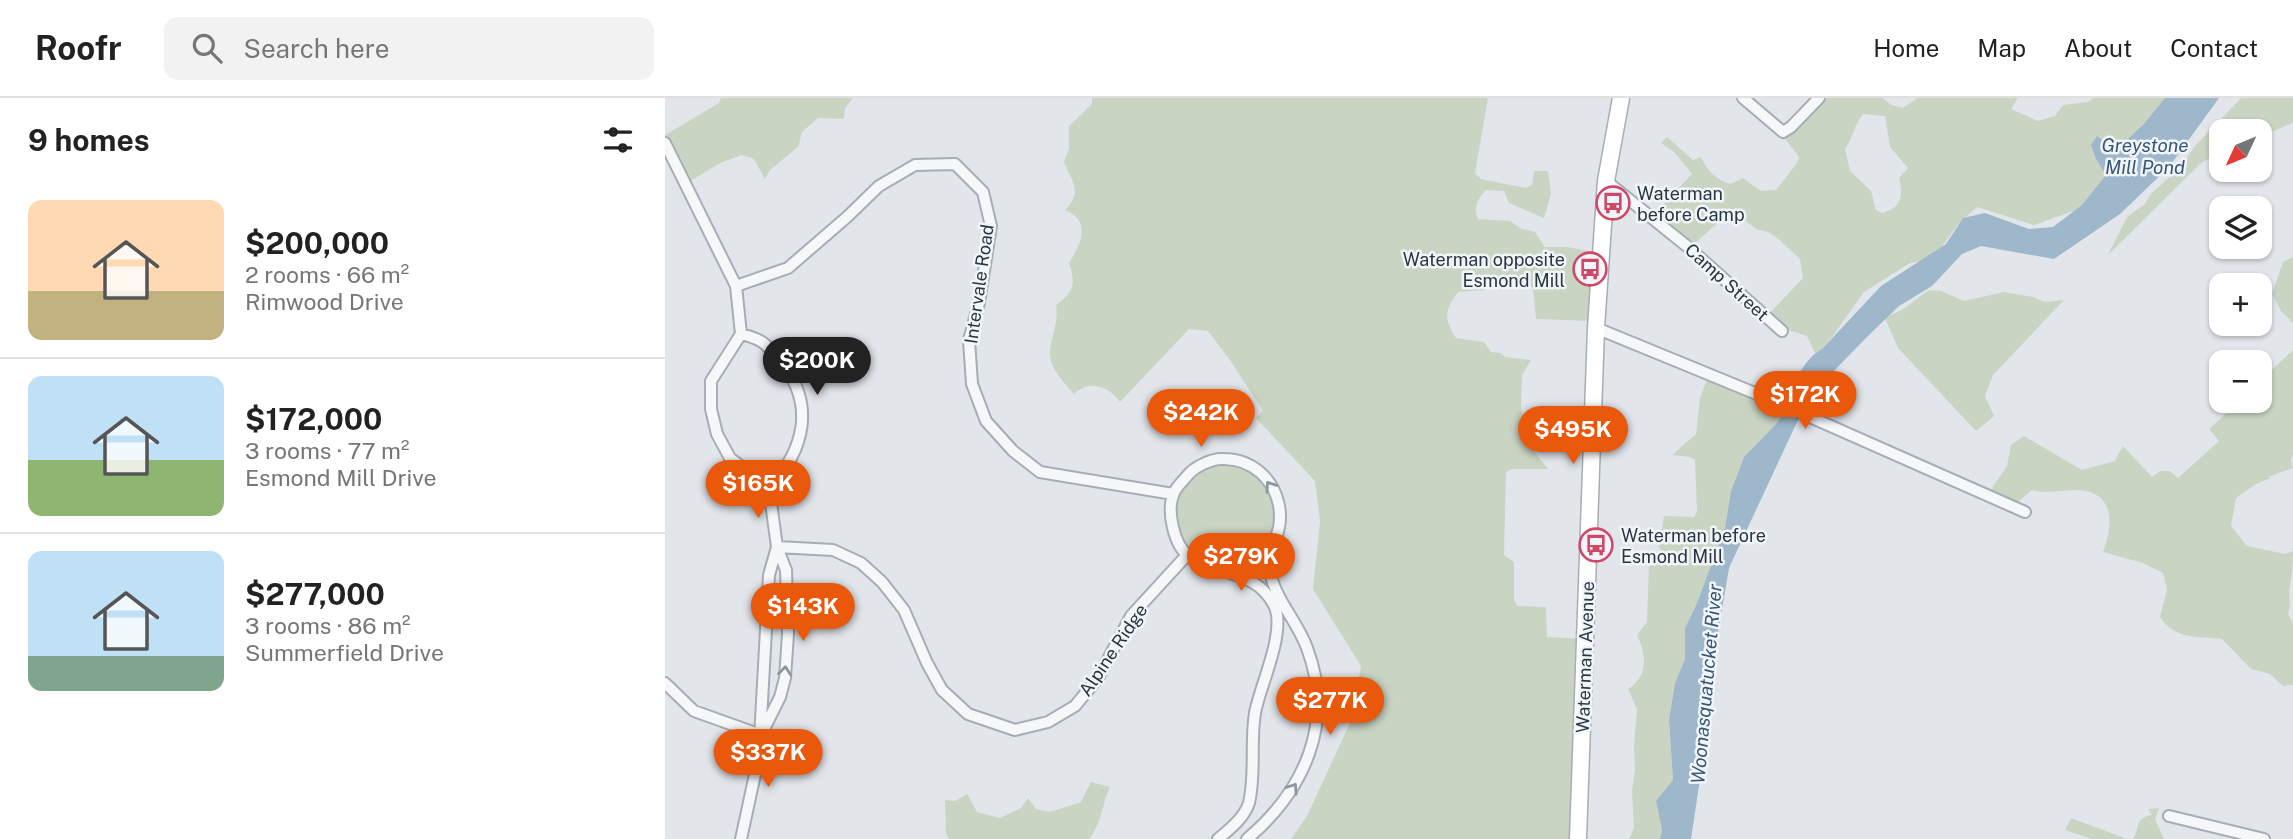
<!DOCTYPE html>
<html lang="en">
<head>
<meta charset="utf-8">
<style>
	:root { --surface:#fff; --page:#f2f2f2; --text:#222; --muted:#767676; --line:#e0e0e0; --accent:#ea580c }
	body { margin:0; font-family:"Public Sans",sans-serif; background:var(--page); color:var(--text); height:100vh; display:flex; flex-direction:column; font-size:26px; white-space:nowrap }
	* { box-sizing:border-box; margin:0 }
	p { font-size:23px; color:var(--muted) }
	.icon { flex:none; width:38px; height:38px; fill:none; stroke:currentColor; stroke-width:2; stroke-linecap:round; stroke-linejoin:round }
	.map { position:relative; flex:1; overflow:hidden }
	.details { display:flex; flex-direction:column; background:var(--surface); width:665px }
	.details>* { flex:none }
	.needle { width:46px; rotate:226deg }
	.fabs { position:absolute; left:1544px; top:21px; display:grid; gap:14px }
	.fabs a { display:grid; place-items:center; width:63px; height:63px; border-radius:14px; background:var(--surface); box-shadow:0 2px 5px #0004; font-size:35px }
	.price { position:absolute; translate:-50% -60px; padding:0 16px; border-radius:24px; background:var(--accent); color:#fff; font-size:23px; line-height:46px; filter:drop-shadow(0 2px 4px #0008) }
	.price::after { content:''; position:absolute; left:50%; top:42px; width:21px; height:16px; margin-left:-10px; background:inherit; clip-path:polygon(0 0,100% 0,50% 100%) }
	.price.selected { background:#222; color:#fff }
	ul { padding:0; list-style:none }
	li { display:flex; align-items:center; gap:21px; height:175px; padding:0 28px }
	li+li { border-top:2px solid var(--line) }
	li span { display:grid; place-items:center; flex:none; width:196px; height:140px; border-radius:14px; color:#555 }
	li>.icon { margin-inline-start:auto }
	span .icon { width:84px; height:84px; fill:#fffc; stroke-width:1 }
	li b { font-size:30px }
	h2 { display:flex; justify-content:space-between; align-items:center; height:84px; padding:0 28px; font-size:30px }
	header { display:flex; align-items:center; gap:42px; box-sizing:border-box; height:98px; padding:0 35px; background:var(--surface); border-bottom:2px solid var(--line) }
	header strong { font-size:33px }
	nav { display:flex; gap:38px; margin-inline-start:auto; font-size:24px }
	.search { width:490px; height:63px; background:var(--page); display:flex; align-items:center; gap:18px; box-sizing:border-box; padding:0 24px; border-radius:14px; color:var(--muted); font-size:26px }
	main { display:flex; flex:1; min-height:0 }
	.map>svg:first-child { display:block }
</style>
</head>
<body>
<header>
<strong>Roofr</strong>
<div class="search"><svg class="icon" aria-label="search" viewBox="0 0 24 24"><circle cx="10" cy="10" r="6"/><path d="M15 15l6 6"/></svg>Search here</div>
<nav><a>Home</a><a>Map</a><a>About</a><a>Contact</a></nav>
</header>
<main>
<section class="details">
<h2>9 homes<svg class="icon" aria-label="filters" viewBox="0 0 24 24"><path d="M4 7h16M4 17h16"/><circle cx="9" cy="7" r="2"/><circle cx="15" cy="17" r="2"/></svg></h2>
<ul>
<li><span style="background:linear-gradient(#ffd9b3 65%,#c2b280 0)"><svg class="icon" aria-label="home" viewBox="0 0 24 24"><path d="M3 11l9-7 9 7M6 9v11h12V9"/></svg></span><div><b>$200,000</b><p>2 rooms · 66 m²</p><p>Rimwood Drive</p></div></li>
<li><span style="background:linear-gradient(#bfe0f5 60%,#8fb573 0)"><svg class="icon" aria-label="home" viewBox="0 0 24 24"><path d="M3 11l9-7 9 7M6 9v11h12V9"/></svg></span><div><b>$172,000</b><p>3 rooms · 77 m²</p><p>Esmond Mill Drive</p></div></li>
<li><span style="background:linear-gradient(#bfe0f5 75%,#7fa58c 0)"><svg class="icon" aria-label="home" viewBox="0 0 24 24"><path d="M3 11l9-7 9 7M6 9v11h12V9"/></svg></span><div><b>$277,000</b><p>3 rooms · 86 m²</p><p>Summerfield Drive</p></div></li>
</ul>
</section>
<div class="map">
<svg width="1628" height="741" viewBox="0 0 1628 741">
	<rect width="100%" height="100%" fill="#e2e6eb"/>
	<path fill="#c9d4c3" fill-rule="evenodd" d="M 56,0 L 188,0 L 180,10 L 179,21 L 153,20 L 137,34 L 133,49 L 105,72 L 100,81 L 89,61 L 77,57 L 55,65 L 24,84 L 0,45 L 0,37 L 54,5 Z
		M 427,0 L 823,0 L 810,75 L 816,81 L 861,90 L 867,87 L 869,73 L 883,73 L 886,96 L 879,120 L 844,105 L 839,93 L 821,92 C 813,100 808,110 813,121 L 845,123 L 857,131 L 870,134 L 880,149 L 902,149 L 929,154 L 929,223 L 871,221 L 868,190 C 852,180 834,176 820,192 L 793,194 C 779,213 779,220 791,240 L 819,244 L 826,254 L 836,255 L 840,259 L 866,262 L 857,277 L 856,309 L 863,346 L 883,371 L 847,371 L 841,374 L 839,457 L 849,464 L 849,502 L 852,508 L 881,509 L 882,539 L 918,541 L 912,741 L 626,741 L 642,718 L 685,625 L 696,568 L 648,491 L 655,423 L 650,383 L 591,320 L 598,313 L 565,262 L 543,233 L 524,231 L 455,304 C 444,288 424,281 409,296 C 399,284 383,269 385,252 C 387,235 394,224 391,207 C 409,194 411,186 404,165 C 416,146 427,123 400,112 C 418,95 407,83 399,64 L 404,51 L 404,28 L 427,6 Z
		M 1150,0 L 1218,0 L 1226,7 L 1238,10 L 1252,0 L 1353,0 L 1346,11 L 1373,23 L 1390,18 L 1398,7 L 1423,4 L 1428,0 L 1505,0 L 1466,41 L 1441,49 L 1444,81 L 1436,93 L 1411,112 L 1369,127 L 1312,109 L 1294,125 L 1268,161 L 1245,165 L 1199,194 L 1167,239 L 1157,251 L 1150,255 L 1142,238 L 1117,230 L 1104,216 L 1138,180 L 1135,161 L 1111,139 L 1103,134 L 1091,131 L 1070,115 L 1059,119 L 1028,147 L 991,114 L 1027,76 L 1009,54 L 996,45 L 1002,39 L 1028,62 L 1036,59 C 1042,73 1051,81 1065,86 L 1078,80 L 1096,93 L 1111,92 L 1132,65 L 1134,59 L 1118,38 ZM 1198,16 L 1220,18 L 1225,49 L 1243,70 L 1234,80 C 1239,98 1236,110 1217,115 L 1211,112 L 1206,93 L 1185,73 L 1180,51 C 1188,40 1189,27 1198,16 Z
		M 1576,0 L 1628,0 L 1628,25 L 1594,39 L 1594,33 L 1556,33 L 1556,54 L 1536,65 L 1443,157 L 1462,119 L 1480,106 L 1485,97 L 1516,68 L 1530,48 Z
		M 1628,159 L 1628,225 L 1616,213 L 1607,196 L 1618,164 Z
		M 1265,192 L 1276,193 L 1299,203 L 1339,194 L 1368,199 L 1380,204 L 1399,202 L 1328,277 L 1320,298 L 1329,318 L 1311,333 L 1233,250 L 1220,220 C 1227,216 1235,214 1241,209 C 1250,203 1255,197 1265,192 Z
		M 1628,252 L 1628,356 L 1626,362 L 1628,370 L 1603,379 L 1606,380 L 1591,386 L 1571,400 L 1566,428 L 1582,448 L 1620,456 L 1628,453 C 1628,465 1627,476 1625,488 C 1623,498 1627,503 1623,516 L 1628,526 L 1628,587 L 1618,588 L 1605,576 L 1586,571 L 1557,541 C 1532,538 1510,542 1495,519 L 1502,492 L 1498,475 L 1478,465 L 1438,454 C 1448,427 1451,393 1411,392 C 1396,392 1380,396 1367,392 L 1345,411 L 1325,393 L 1342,368 L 1346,347 L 1359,338 L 1417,372 L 1450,363 L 1458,348 L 1487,379 L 1495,373 L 1505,373 L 1513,380 L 1554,343 L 1544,331 L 1575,303 L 1594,303 L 1594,284 Z
		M 1045,274 L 1101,295 L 1104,290 L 1123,308 L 1112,325 L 1079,359 L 1066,393 L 1060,430 L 1032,505 L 1020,530 L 1020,561 L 1010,585 L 1004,622 L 1008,682 L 991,703 L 997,732 L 995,741 L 964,741 L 969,730 L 967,694 L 970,672 L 969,648 L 972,611 L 963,591 C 983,578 982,558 972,537 L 982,524 L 984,466 L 994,459 L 996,452 L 994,449 L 999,418 L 1029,419 L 1032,414 L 1030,362 L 1025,359 L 1007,357 L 1031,336 L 1035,300 Z
		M 559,360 L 610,386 L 621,418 L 604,474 L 596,475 L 518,459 L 502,407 L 529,373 Z
		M 426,684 L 445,689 C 437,706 436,727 424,741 L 284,741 L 281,735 L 280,702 L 290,703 L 302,696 L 312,714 L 335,720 L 356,710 L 363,700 L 371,711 L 385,714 L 416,704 Z
		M 1494,710 L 1490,721 L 1499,741 L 1468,741 C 1475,730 1469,720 1487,717 L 1483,711 Z
		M 1406,720 L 1462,741 L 1427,741 L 1400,732 Z"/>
	<path fill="#9eb7ca" d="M 1500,0 L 1554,0 L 1504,69 L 1455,116 L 1389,161 L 1316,148 L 1297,156 L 1267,188 L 1234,208 L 1205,236 L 1159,283 L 1132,324 L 1064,470 L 1049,559 L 1036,674 L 1026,741 L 995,741 L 997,732 L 991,703 L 1008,682 L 1004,622 L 1010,585 L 1020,561 L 1020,530 L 1032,505 L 1060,430 L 1066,393 L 1079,359 L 1112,325 L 1123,308 L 1117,303 C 1130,286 1138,261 1157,251 L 1216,188 L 1281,146 L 1298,120 L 1320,115 L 1364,131 L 1388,129 L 1417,107 L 1441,77 L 1431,61 L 1426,47 L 1432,38 L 1450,53 L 1479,26 Z"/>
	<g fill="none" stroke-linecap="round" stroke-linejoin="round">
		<defs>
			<path id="minor" d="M 1078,0 L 1118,34 L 1126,29 L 1154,0
				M 0,45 L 71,188 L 76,236 L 46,283 L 46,311 L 52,336 L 65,360 L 104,390 L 112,449 L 121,472 L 123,536 L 120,580 L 115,599 L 96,637
				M 941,83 L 1023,149 L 1117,233
				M 71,188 L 123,170 L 182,119 L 214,88 L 250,67 L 290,66 L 318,94 L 326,128 L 314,205 L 304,242 L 307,286 L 321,323 L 348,353 L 375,374 L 508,396
				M 931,230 L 1109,303 L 1360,414
				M 76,236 C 99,242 100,245 115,263 C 151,305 140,352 104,390
				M 112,449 L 168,452 L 196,465 L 217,484 L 239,512 L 262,565 L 277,592 L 303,616 L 350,632 L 383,624 L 410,608 L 433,580 L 466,518 L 522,457
				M 550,470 C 559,469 574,472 582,468 C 637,444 619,362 559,361 C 547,360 529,369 522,378 C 518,383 511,389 509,395 C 501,412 509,448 524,458 C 554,479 590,471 609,507 C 622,533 595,587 590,615 C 585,645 591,675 584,705 C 579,720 565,731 553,741
				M 0,585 L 29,613 L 96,637
				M 1504,718 L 1599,741
				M 76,741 L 94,658 L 104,477 L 112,449
				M 582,741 C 640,692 670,624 642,550 C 633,525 612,503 606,478 C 604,469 605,460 605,451"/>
			<path id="secondary" d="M 913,741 L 931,230 L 941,83 L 956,0"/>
		</defs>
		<use href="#minor" stroke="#a7adb5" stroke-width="14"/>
		<use href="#secondary" stroke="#a7adb5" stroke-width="19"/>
		<use href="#minor" stroke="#f5f7f9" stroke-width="10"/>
		<use href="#secondary" stroke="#fff" stroke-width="16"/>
	</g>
	<defs><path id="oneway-chevron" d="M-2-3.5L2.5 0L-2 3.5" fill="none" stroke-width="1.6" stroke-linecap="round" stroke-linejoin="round" transform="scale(1.75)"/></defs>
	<g stroke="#90969e">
		<use href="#oneway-chevron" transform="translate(605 388) rotate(-125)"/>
		<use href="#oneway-chevron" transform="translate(120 573) rotate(-84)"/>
		<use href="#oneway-chevron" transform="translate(628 690) rotate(-56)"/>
	</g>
	<defs>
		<symbol id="bus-ring" viewBox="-11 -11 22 22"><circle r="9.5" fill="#f2f5f8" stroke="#ce4967" stroke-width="1.5"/><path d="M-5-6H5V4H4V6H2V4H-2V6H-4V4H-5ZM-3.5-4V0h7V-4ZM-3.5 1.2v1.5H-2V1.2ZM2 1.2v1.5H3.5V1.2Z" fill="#ce4967"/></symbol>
	</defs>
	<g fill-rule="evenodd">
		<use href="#bus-ring" x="929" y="86" width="38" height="38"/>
		<use href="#bus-ring" x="906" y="152" width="38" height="38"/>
		<use href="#bus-ring" x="912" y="428" width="38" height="38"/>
	</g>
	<g text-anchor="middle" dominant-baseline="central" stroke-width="5" stroke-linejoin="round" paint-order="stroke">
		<g font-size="18" fill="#2a3543" stroke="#f2f5f8" text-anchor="start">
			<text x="972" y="95">Waterman<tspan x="972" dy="21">before Camp</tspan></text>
			<text x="900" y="161" text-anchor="end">Waterman opposite<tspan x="900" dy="21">Esmond Mill</tspan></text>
			<text x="956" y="437">Waterman before<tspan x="956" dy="21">Esmond Mill</tspan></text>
		</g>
		<g font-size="18" fill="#2a3543" stroke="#f2f5f8">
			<text transform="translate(1062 184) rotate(42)">Camp Street</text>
			<text transform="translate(314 186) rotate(-82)">Intervale Road</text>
			<text transform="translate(448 552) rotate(-56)">Alpine Ridge</text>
			<text transform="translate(920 559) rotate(-88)">Waterman Avenue</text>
		</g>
		<g font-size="19" font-style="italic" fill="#345777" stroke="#f2f5f8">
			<text x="1480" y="47">Greystone<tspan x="1480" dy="22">Mill Pond</tspan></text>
			<text transform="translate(1041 586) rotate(-85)">Woonasquatucket River</text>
		</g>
	</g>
</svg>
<div class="fabs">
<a><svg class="needle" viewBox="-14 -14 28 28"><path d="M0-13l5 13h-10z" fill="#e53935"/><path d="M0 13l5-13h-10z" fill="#767676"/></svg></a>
<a><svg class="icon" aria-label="layers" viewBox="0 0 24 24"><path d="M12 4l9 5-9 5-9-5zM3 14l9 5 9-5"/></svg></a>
<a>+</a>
<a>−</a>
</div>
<b class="price selected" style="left:152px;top:299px">$200K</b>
<b class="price" style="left:1140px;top:333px">$172K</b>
<b class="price" style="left:536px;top:351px">$242K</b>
<b class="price" style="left:908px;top:368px">$495K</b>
<b class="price" style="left:93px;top:422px">$165K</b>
<b class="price" style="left:576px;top:495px">$279K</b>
<b class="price" style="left:138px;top:545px">$143K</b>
<b class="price" style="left:665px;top:639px">$277K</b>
<b class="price" style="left:103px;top:691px">$337K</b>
</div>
</main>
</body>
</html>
